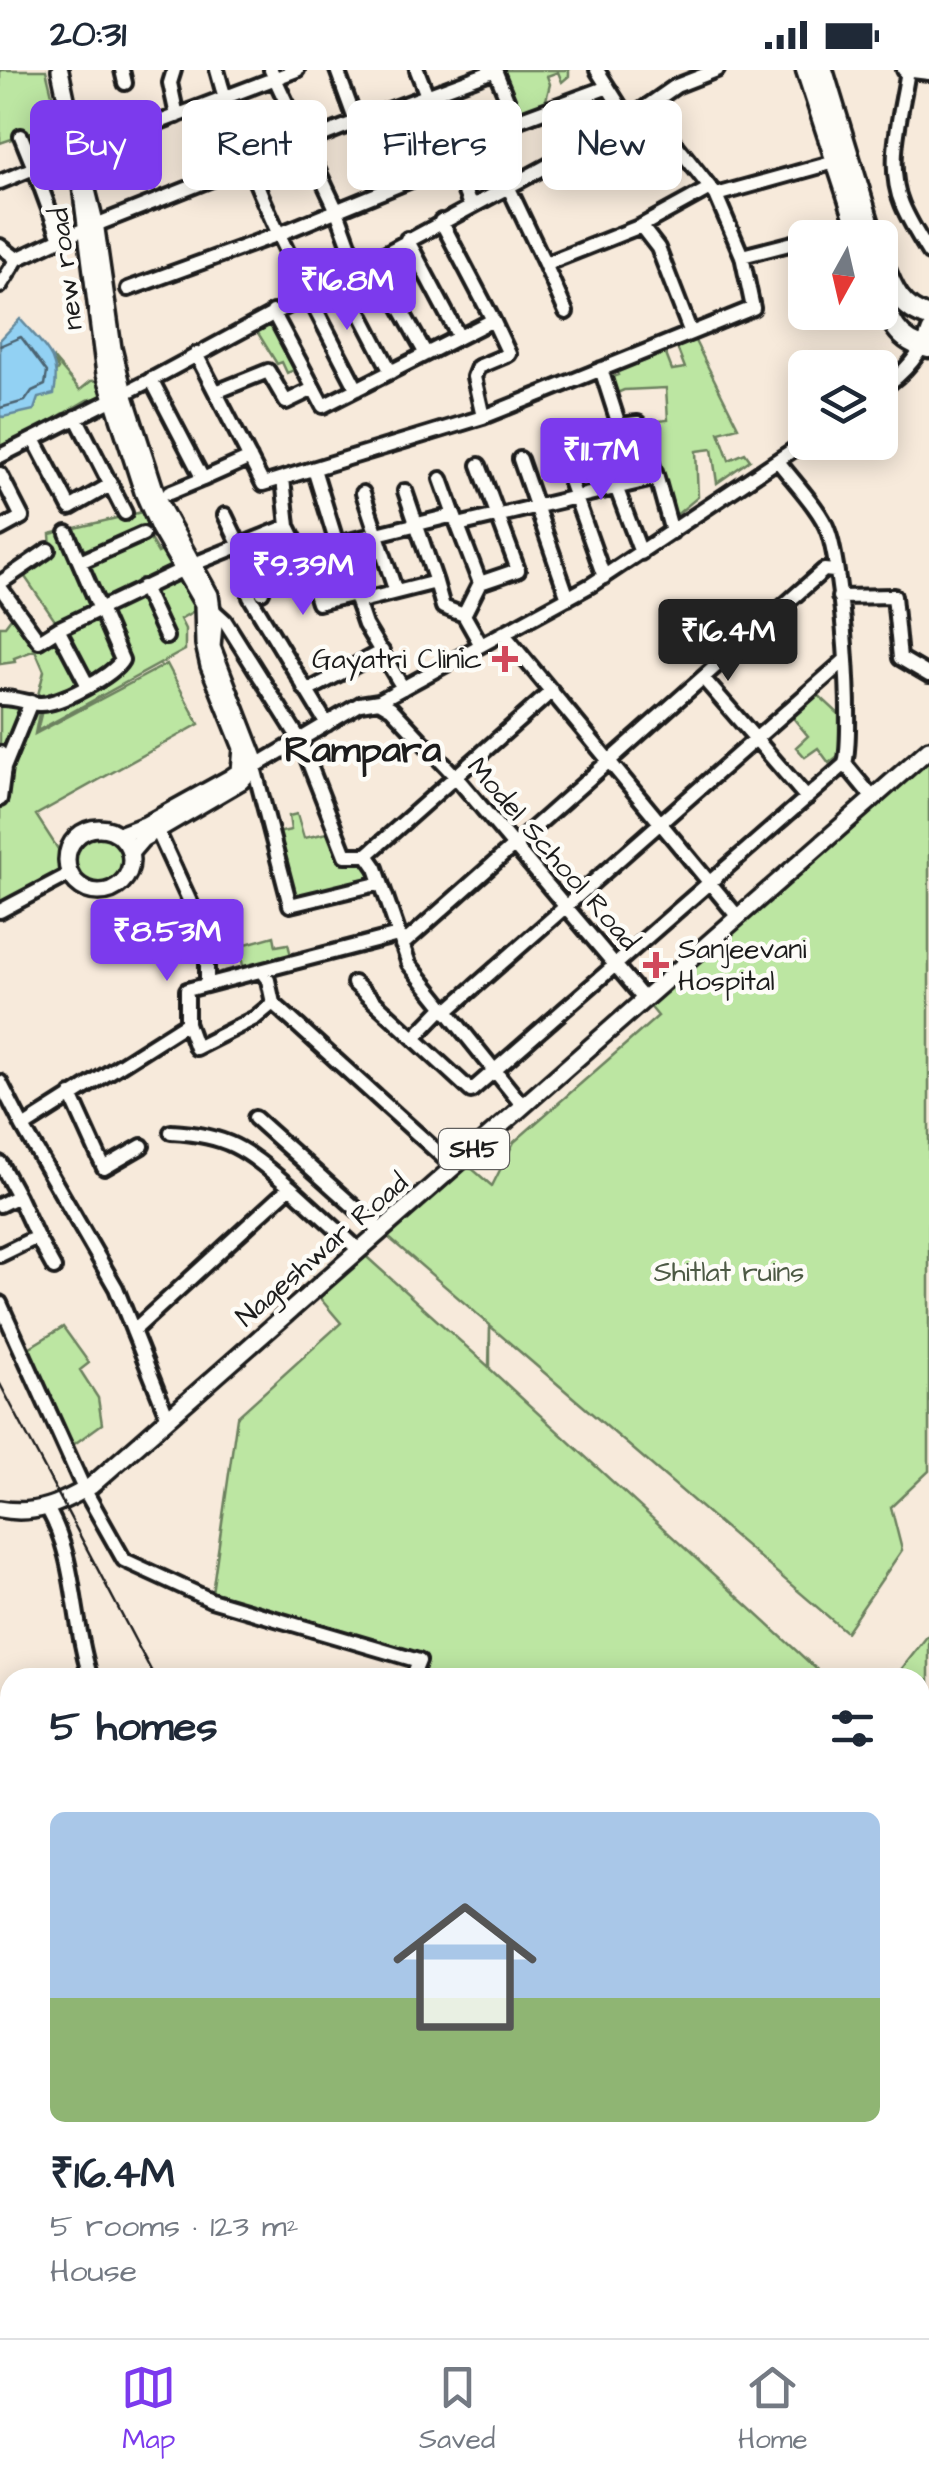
<!DOCTYPE html>
<html lang="en">
<head>
<meta charset="utf-8">
<style>
	:root { --surface:#fff; --page:#f6f6f7; --text:#1f2937; --muted:#747a83; --line:#e0e1e3; --accent:#7c3aed }
	body { margin:0; font-family:"Architects Daughter",sans-serif; background:var(--page); color:var(--text); height:100vh; display:flex; flex-direction:column; font-size:38px; white-space:nowrap }
	* { box-sizing:border-box; margin:0 }
	p { font-size:32px; color:var(--muted) }
	.icon { flex:none; width:55px; height:55px; fill:none; stroke:currentColor; stroke-width:2; stroke-linecap:round; stroke-linejoin:round }
	.map { position:relative; flex:1; overflow:hidden }
	.details { position:absolute; left:0px; top:1598px; width:930px; height:672px; display:flex; flex-direction:column; background:var(--surface); border-radius:30px 30px 0 0; box-shadow:0 5px 25px #0003 }
	.details>* { flex:none }
	.top-card { position:absolute; left:30px; top:30px; width:870px; height:90px; display:flex; gap:20px }
	.needle { width:65px; rotate:188deg }
	.tools { position:absolute; left:788px; top:150px; display:grid; gap:20px }
	.tools a { display:grid; place-items:center; width:110px; height:110px; border-radius:15px; background:var(--surface); box-shadow:0 5px 25px #0003; font-size:50px }
	.price { position:absolute; translate:-50% -85px; padding:0 22px; border-radius:10px; background:var(--accent); color:#fff; font-size:32px; line-height:65px; filter:drop-shadow(0 2px 5px #0008) }
	.price::after { content:''; position:absolute; left:50%; top:60px; width:30px; height:22px; margin-left:-15px; background:inherit; clip-path:polygon(0 0,100% 0,50% 100%) }
	.price.current { background:#222; color:#fff }
	ul { padding:0; list-style:none }
	li { display:grid; align-content:center; gap:20px; height:530px; padding:0 50px }
	li span { display:grid; place-items:center; height:310px; border-radius:15px; color:#555 }
	li>.icon { margin-inline-start:auto }
	span .icon { width:180px; height:180px; fill:#fffc; stroke-width:1 }
	li b { font-size:42px }
	h2 { display:flex; justify-content:space-between; align-items:center; height:120px; padding:0 50px; font-size:42px }
	.tag { padding:0 35px; border-radius:15px; background:var(--surface); box-shadow:0 5px 25px #0003; font-size:35px; line-height:90px }
	.tag.current { background:var(--accent); color:#fff }
	.status { display:flex; justify-content:space-between; align-items:center; height:70px; padding:0 50px; background:var(--surface); direction:ltr }
	.status svg { height:28px; fill:currentColor }
	.menu { display:flex; justify-content:space-around; align-items:center; height:140px; border-top:2px solid var(--line); background:var(--surface); font-size:28px; color:var(--muted) }
	.menu a { display:grid; justify-items:center; gap:5px }
	.menu .current { color:var(--accent) }
	.map>svg:first-child { display:block }
</style>
</head>
<body>
<div class="status"><b>20:31</b><svg viewBox="0 0 49 12"><path d="M0 12V9h3v3zM5 12V6h3v6zM10 12V3h3v9zM15 12V0h3v12zM26 1h20v11H26zM47 4h2v5h-2z"/></svg></div>
<div class="map">
<svg width="929" height="2268" viewBox="0 0 929 2268">
	<rect width="100%" height="100%" fill="#f7eadb"/>
	<filter id="ink" filterUnits="userSpaceOnUse"><feTurbulence type="fractalNoise" baseFrequency=".01" numOctaves="2"/><feDisplacementMap in="SourceGraphic" scale="20" xChannelSelector="R" yChannelSelector="G"/><feConvolveMatrix kernelMatrix="1 2 1 2 8 2 1 2 1" color-interpolation-filters="sRGB"/></filter>
	<g filter="url(#ink)">
		<path fill="#bce6a2" stroke="#6c815f" stroke-width="2.5" d="M 0,0 L 46,0 L 59,53 L 0,73 Z
			M 495,0 L 569,0 L 569,6 L 562,12 L 558,2 L 547,6 L 550,14 L 545,34 L 516,51 Z
			M 273,242 L 302,297 L 287,303 L 282,292 L 277,294 L 253,255 Z
			M 691,263 L 738,357 L 719,362 L 729,390 L 745,383 L 750,390 L 717,413 L 712,379 L 696,381 L 698,427 L 669,451 L 638,353 L 668,350 L 666,318 L 624,320 L 610,326 L 606,309 L 618,305 L 614,295 L 662,274 L 672,300 L 685,298 L 674,270 Z
			M 52,287 L 80,320 L 91,311 L 101,310 L 105,326 L 87,330 L 0,380 L 0,346 L 3,347 L 38,328 L 58,299 Z
			M 146,441 L 153,462 L 148,466 L 158,483 L 169,477 L 196,518 L 197,548 L 194,541 L 180,549 L 185,559 L 185,580 L 37,661 L 43,636 L 36,633 L 44,601 L 35,580 L 14,588 L 15,592 L 0,594 L 0,556 L 5,556 L 11,548 L 17,549 L 30,568 L 56,552 L 23,504 L 51,478 L 50,464 Z
			M 167,594 L 199,654 L 36,745 L 67,793 L 70,804 L 0,841 L 0,633 L 40,638 L 35,664 Z
			M 814,621 L 839,644 L 839,685 L 829,693 L 818,678 L 805,687 L 796,677 L 808,666 L 789,643 Z
			M 929,679 L 929,1401 L 891,1437 L 902,1480 L 846,1562 L 490,1256 L 490,1299 L 825,1607 L 411,1607 L 418,1592 L 211,1530 L 237,1347 L 341,1253 L 313,1220 L 359,1180 L 489,1297 L 490,1255 L 381,1161 L 462,1090 L 492,1116 L 514,1072 L 658,946 L 644,929 Z
			M 297,744 L 304,768 L 336,761 L 345,785 L 367,785 L 381,813 L 290,835 L 277,763 L 291,760 L 289,746 Z
			M73 790a26 26 0 1 1 52 0a26 26 0 1 1-52 0Z
			M 274,866 L 276,876 L 288,874 L 293,893 L 245,906 L 239,876 Z
			M 63,1257 L 89,1293 L 80,1300 L 98,1328 L 102,1354 L 66,1380 L 22,1282 Z
			M 929,1564 L 929,1620 L 920,1614 L 920,1608 L 910,1607 L 900,1601 Z
			M 920,1676 L 929,1682 L 929,2268 L 385,2268 L 385,2260 L 920,2260 Z"/>
		<path fill="#92d1f3" stroke="#63899d" stroke-width="2.5" d="M 20,249 C 43,276 62,286 54,324 L 38,328 L 34,340 L 3,347 L 0,346 L 0,270 Z"/>
		<g fill="none" stroke-linecap="round" stroke-linejoin="round">
			<path stroke="#4b6472" stroke-width="2.5" d="M 0,276 L 21,267 L 47,302 L 45,315 L 32,321 L 25,331 L 0,338"/>
			<defs>
				<path id="minor" d="M 122,0 L 125,13
					M 174,0 L 170,13 L 177,46
					M 217,0 C 247,112 304,217 357,319
					M 271,0 L 337,141 L 357,196
					M 337,0 L 356,52 L 496,0
					M 417,0 L 470,135
					M 495,0 L 516,51 L 608,17
					M 597,0 L 628,49
					M 904,0 L 929,3
					M 908,0 C 902,42 885,93 902,134 C 909,151 919,167 929,183
					M 21,66 L 34,98
					M 107,72 L 297,0
					M 0,112 L 34,98 L 60,169
					M 508,116 L 545,194
					M 716,125 L 835,92
					M 641,156 L 658,178 L 691,263
					M 814,168 L 858,156
					M 407,169 L 459,267
					M 0,176 L 17,189
					M 742,186 L 805,170
					M 372,188 L 426,284
					M 341,206 L 391,302
					M 0,216 L 17,189 L 60,169 L 356,52
					M 128,219 L 279,164 L 453,93
					M 273,242 L 323,336 L 493,250 L 441,151
					M 566,242 L 545,194 L 641,156 L 710,118
					M 196,284 L 263,414 L 483,347 L 753,238 L 742,186 L 716,125 L 646,37
					M 601,299 L 619,355 L 638,353 L 657,408
					M 151,309 L 203,409 L 250,388
					M 880,320 C 902,305 921,286 929,260
					M 216,322 L 268,301 L 286,332 L 313,319
					M 76,347 L 125,443
					M 483,347 L 474,307 L 478,297 L 509,284 L 493,250
					M 34,369 L 70,438 L 110,415
					M 557,374 L 604,507
					M 600,374 L 641,483
					M 0,386 L 145,313 L 612,61 L 676,16 L 717,0
					M 520,389 L 568,528
					M 479,395 L 518,500 L 480,513
					M 314,399 L 337,474 L 454,445 L 480,513 L 464,545
					M 0,404 L 22,447 L 0,459
					M 283,408 L 288,456
					M 441,409 L 454,445
					M 405,421 L 436,512
					M 169,423 L 203,409
					M 363,423 L 396,522
					M 225,445 L 262,522
					M 458,455 L 657,408 L 672,462
					M 303,486 L 318,533 L 355,524
					M 80,492 L 143,464
					M 0,513 L 48,480
					M 0,517 L 39,571 L 58,559
					M 143,517 L 166,567
					M 250,527 L 327,654
					M 839,527 L 894,526 L 900,588 L 929,605
					M 357,532 L 436,512 L 443,537 L 464,545 L 481,575
					M 207,541 L 214,541 L 225,551 L 300,670 L 345,785 L 367,785 L 376,798 L 409,894 L 523,1036
					M 503,563 L 738,847
					M 703,608 L 807,728
					M 88,616 L 58,559 L 194,494 L 288,456 L 303,486 L 337,474 L 365,555 L 403,618
					M 304,618 L 311,619 L 382,581
					M 0,628 C 14,627 26,633 39,634 C 59,635 113,606 122,590 L 67,463
					M 379,631 L 391,638 L 455,706 L 644,929
					M 0,683 L 4,698 L 0,729
					M 845,694 L 873,728
					M 4,698 L 31,632
					M 157,760 L 207,869 L 207,915
					M 367,785 L 552,621
					M 381,813 L 290,835 L 254,697 L 360,634 L 379,631 L 591,515 L 805,372
					M 0,841 L 70,804
					M 402,875 L 824,500 L 835,501
					M 262,902 L 268,910 L 273,933 L 255,948 L 196,978 L 187,953 L 187,920 L 398,865
					M 354,913 L 471,1021 L 845,694 C 854,657 842,498 828,461 C 821,440 792,410 778,391
					M 273,933 L 454,1097
					M 446,942 L 844,591
					M 414,968 L 443,938
					M 0,1012 L 23,1057 L 187,953
					M 71,1025 L 104,1098 L 142,1076
					M 255,1048 L 381,1161
					M 23,1057 L 116,1218 L 168,1348
					M 171,1062 C 230,1065 246,1080 290,1117
					M 0,1093 L 18,1126
					M 0,1135 L 18,1126 L 37,1167 L 0,1185
					M 37,1167 L 54,1198
					M 0,1233 L 84,1419 L 124,1490 L 211,1530 L 419,1591 L 412,1608
					M 133,1261 L 290,1117 L 359,1180
					M 47,1438 C 77,1488 72,1553 91,1608
					M 0,1770 L 10,1731
					M 209,2260 L 209,2268
					M 631,2260 L 634,2260
					M 735,2268 L 737,2260"/>
				<path id="major" d="M 60,0 L 76,76
					M67 790a32 32 0 1 1 64 0a32 32 0 1 1-64 0Z
					M 119,765 L 145,755 L 230,708 L 240,701 L 242,678 L 209,596 L 204,574 L 203,534 L 159,458 L 143,422 L 105,304 L 76,76 L 95,152 L 113,278 L 124,323 L 160,435 L 210,525 L 214,554 L 212,577 L 255,688 L 254,697 L 241,711 L 142,769 L 130,783
					M 0,1439 C 36,1446 61,1433 91,1416 L 929,679"/>
				<path id="highway" d="M 806,0 L 861,168
					M 823,0 L 874,168
					M 880,185 C 891,213 897,238 929,247
					M 880,221 C 889,249 897,273 929,278"/>
			</defs>
			<use href="#minor" stroke="#1c1c1c" stroke-width="20"/>
			<use href="#major" stroke="#1c1c1c" stroke-width="22"/>
			<use href="#highway" stroke="#1c1c1c" stroke-width="25"/>
			<use href="#minor" stroke="#fdfcf7" stroke-width="12"/>
			<use href="#major" stroke="#fdfcf7" stroke-width="15"/>
			<use href="#highway" stroke="#fdfcf7" stroke-width="18"/>
			<path stroke="#1c1c1c" stroke-width="2.5" d="M 0,1314 L 155,1608
				M 369,2260 L 369,2268"/>
		</g>
	</g>
	<g fill="#d1495b" stroke="#fdfcf7" stroke-width="4">
		<path d="M500 574h10v10h10v10h-10v10h-10v-10h-10v-10h10z"/>
		<path d="M651 880h10v10h10v10h-10v10h-10v-10h-10v-10h10z"/>
	</g>
	<g text-anchor="middle" dominant-baseline="central" stroke-width="9" stroke-linejoin="round" paint-order="stroke">
		<rect fill="#fdfcf7" stroke="#605f5e" stroke-width="2.5" x="439" y="1059" width="70" height="40" rx="8"/>
		<g font-size="25" font-weight="bold" fill="#1c1c1c">
			<text x="474" y="1079">SH5</text>
		</g>
		<g font-size="28" fill="#1c1c1c" stroke="#fdfcf7">
			<text transform="translate(66 199) rotate(-97)">new road</text>
			<text transform="translate(553 784) rotate(49)">Model School Road</text>
			<text transform="translate(322 1180) rotate(-41)">Nageshwar Road</text>
		</g>
		<g font-size="28" fill="#1c1c1c" stroke="#fdfcf7" text-anchor="end">
			<text x="482" y="589">Gayatri Clinic</text>
			<text x="678" y="879" text-anchor="start">Sanjeevani<tspan x="678" dy="32">Hospital</tspan></text>
		</g>
		<g font-size="28" fill="#4c5944" stroke="#fdfcf7">
			<text x="729" y="1202">Shitlat ruins</text>
		</g>
		<g font-size="38" font-weight="bold" fill="#1c1c1c" stroke="#fdfcf7">
			<text x="363" y="681">Rampara</text>
		</g>
	</g>
</svg>
<div class="tools">
<a><svg class="needle" viewBox="-14 -14 28 28"><path d="M0-13l5 13h-10z" fill="#e53935"/><path d="M0 13l5-13h-10z" fill="#747a83"/></svg></a>
<a><svg class="icon" aria-label="layers" viewBox="0 0 24 24"><path d="M12 4l9 5-9 5-9-5zM3 14l9 5 9-5"/></svg></a>
</div>
<b class="price" style="left:347px;top:263px">₹16.8M</b>
<b class="price" style="left:601px;top:433px">₹11.7M</b>
<b class="price" style="left:303px;top:548px">₹9.39M</b>
<b class="price current" style="left:728px;top:614px">₹16.4M</b>
<b class="price" style="left:167px;top:914px">₹8.53M</b>
<div class="top-card">
<a class="tag current">Buy</a>
<a class="tag">Rent</a>
<a class="tag">Filters</a>
<a class="tag">New</a>
</div>
<section class="details">
<h2>5 homes<svg class="icon" aria-label="filters" viewBox="0 0 24 24"><path d="M4 7h16M4 17h16"/><circle cx="9" cy="7" r="2"/><circle cx="15" cy="17" r="2"/></svg></h2>
<ul>
<li><span style="background:linear-gradient(#a9c7e8 60%,#8fb573 0)"><svg class="icon" aria-label="home" viewBox="0 0 24 24"><path d="M3 11l9-7 9 7M6 9v11h12V9"/></svg></span><div><b>₹16.4M</b><p>5 rooms · 123 m²</p><p>House</p></div></li>
</ul>
</section>
</div>
<nav class="menu">
<a class="current"><svg class="icon" aria-label="map" viewBox="0 0 24 24"><path d="M3 6l6-2 6 2 6-2v14l-6 2-6-2-6 2zM9 4v14M15 6v14"/></svg>Map</a>
<a><svg class="icon" aria-label="saved" viewBox="0 0 24 24"><path d="M7 4h10v16l-5-4-5 4z"/></svg>Saved</a>
<a><svg class="icon" aria-label="home" viewBox="0 0 24 24"><path d="M3 11l9-7 9 7M6 9v11h12V9"/></svg>Home</a>
</nav>
</body>
</html>
